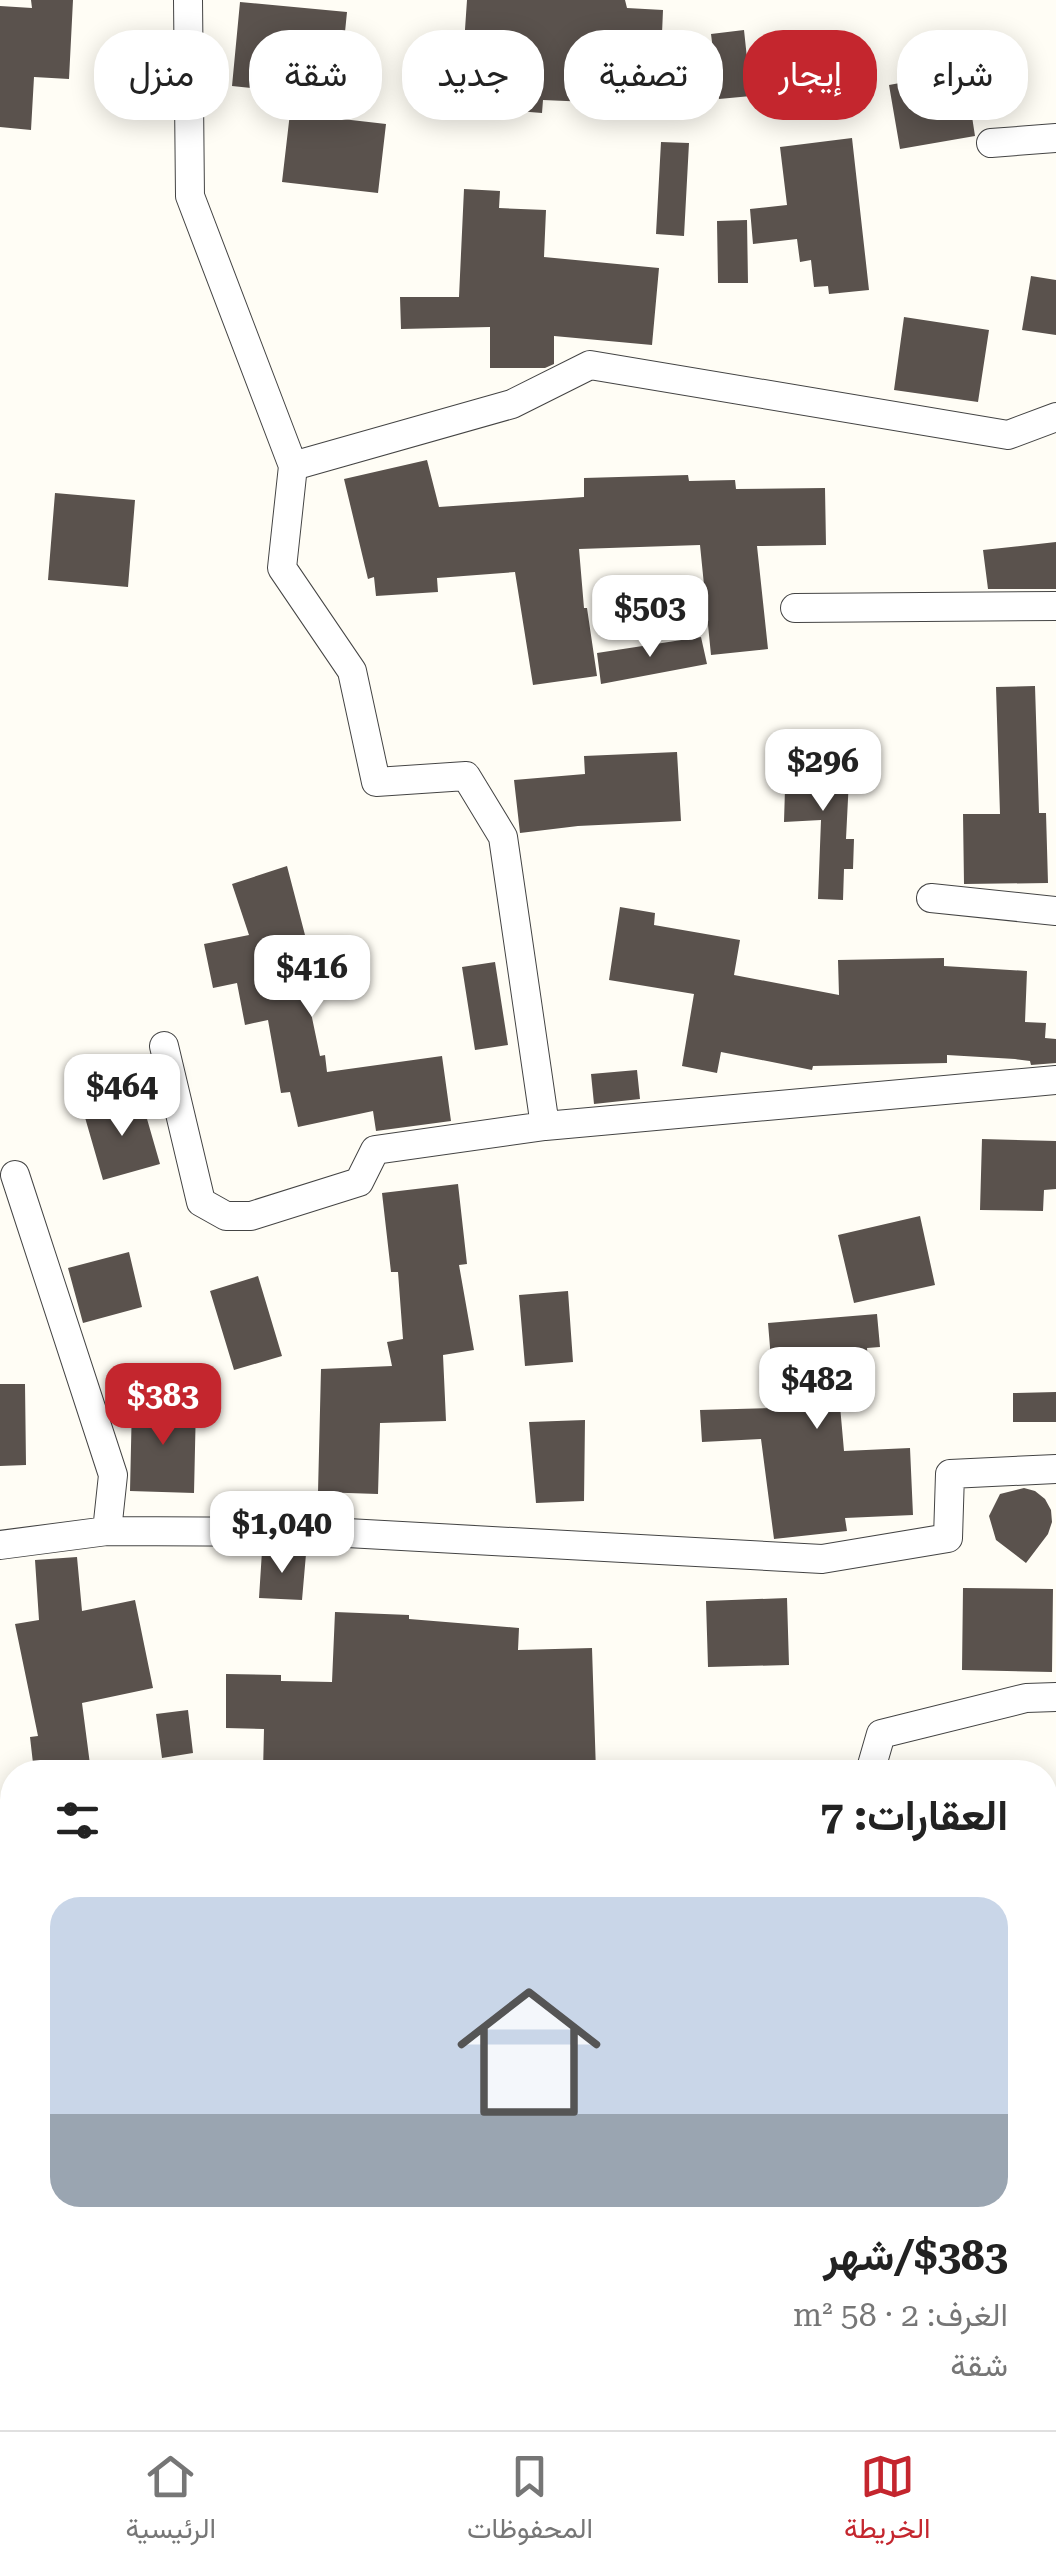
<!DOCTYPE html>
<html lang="ar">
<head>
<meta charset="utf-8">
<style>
	:root { --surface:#fff; --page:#f6f6f6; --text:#222; --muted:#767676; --line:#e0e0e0; --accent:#c4262e }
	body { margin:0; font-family:"Roboto Serif",Vazirmatn,serif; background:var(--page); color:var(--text); direction:rtl; height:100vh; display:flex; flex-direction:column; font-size:38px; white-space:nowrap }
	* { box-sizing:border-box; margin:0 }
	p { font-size:32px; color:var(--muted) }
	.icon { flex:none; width:55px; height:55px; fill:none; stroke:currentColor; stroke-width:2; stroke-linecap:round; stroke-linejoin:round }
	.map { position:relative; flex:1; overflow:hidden; direction:ltr }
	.details { position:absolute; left:0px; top:1760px; width:1058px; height:670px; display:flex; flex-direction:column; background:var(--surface); border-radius:40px 40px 0 0; box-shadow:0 5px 25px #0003; direction:rtl }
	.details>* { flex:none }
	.top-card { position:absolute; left:30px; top:30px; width:998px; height:90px; direction:rtl; display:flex; gap:20px }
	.price { position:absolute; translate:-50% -85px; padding:0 22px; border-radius:20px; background:#fff; color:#222; font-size:32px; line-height:65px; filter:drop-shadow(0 2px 5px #0008) }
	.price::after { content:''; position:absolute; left:50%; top:60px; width:30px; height:22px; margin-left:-15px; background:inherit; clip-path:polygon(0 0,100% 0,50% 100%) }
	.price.on { background:var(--accent); color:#fff }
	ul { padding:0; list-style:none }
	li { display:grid; align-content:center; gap:20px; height:530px; padding:0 50px }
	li+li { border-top:2px solid var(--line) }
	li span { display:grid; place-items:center; height:310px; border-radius:30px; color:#555 }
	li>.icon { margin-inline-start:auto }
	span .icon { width:180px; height:180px; fill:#fffc; stroke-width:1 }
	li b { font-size:42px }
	h2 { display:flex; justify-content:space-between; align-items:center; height:120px; padding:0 50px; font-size:42px }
	.pill { padding:0 35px; border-radius:40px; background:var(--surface); box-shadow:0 5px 25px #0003; font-size:35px; line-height:90px }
	.pill.on { background:var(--accent); color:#fff }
	.menu { display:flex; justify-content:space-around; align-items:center; height:140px; border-top:2px solid var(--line); background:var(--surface); font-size:28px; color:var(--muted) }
	.menu a { display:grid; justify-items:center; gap:5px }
	.menu .on { color:var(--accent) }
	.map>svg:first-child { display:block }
</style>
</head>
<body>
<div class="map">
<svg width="1056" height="2430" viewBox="0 0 1056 2430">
	<rect width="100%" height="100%" fill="#fffdf5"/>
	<path fill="#5a524d" d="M 31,0 L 73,0 L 69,79 L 34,77 L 31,130 L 0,127 L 0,6 L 32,8 Z
		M 467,0 L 625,0 L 627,8 L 663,10 L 659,105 L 543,100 L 542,113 L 465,107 L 471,45 L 464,44 Z
		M 240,2 L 347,12 L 343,52 L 323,50 L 318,95 L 232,86 Z
		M 744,30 L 751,96 L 719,99 L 711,34 Z
		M 965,71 L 975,136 L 900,149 L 889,85 Z
		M 290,113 L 386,124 L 378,193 L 282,182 Z
		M 852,138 L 869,290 L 829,294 L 828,286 L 814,287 L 811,260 L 800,262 L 797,239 L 753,244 L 750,209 L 787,205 L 780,147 Z
		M 661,142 L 689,143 L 684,236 L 656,234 Z
		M 464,189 L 500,191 L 499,208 L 546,210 L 544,257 L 659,268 L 652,345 L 554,336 L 554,364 L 545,368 L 490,368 L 490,327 L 401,329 L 400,297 L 459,297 Z
		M 747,220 L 748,283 L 718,283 L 717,221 Z
		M 1031,276 L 1056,280 L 1056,335 L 1022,330 Z
		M 904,317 L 989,330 L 978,402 L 894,390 Z
		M 427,460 L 439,507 L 584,497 L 584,478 L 688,475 L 689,481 L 735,480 L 736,489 L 825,488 L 826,545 L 757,546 L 768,649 L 711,655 L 700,545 L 579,549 L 584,608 L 587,608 L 597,676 L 533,685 L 515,572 L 437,578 L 438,592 L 376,596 L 374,577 L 368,579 L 344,479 Z
		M 55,493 L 135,500 L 128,587 L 48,580 Z
		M 1056,542 L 1056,589 L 988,589 L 983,550 Z
		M 701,637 L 707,664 L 601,684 L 597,653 Z
		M 1035,686 L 1039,813 L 1046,813 L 1048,883 L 964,884 L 963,814 L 1000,814 L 996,687 Z
		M 677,752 L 681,821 L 578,826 L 520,833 L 514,780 L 585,774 L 584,756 Z
		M 786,756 L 850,759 L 846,839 L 854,839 L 853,869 L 844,869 L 843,900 L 818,899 L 821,820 L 784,822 Z
		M 287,866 L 311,958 L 300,960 L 320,1056 L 325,1055 L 327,1072 L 442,1056 L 451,1121 L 376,1131 L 373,1111 L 298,1127 L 290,1092 L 281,1093 L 268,1020 L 245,1025 L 237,983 L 213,988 L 204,944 L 249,935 L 232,884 Z
		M 620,907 L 655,913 L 654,925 L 740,940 L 734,975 L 839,995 L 838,960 L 944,958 L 944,966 L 1027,971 L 1025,1022 L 1046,1023 L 1045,1038 L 1056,1039 L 1056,1063 L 1031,1065 L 1030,1061 L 1015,1059 L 947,1055 L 947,1063 L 813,1066 L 812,1070 L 721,1052 L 717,1073 L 682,1066 L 694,994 L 609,980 Z
		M 495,962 L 508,1045 L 475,1050 L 462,967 Z
		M 637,1070 L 640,1099 L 594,1104 L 591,1074 Z
		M 141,1098 L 160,1164 L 103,1180 L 84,1114 Z
		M 982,1139 L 1056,1141 L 1056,1189 L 1044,1190 L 1043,1211 L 980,1210 Z
		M 458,1184 L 467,1264 L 459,1265 L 474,1350 L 443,1355 L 446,1421 L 380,1423 L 378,1494 L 318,1492 L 321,1369 L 392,1366 L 387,1342 L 403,1339 L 398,1272 L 391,1272 L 382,1193 Z
		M 920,1216 L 935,1285 L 854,1303 L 838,1235 Z
		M 129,1252 L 142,1307 L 83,1323 L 68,1268 Z
		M 258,1276 L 282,1356 L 234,1370 L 210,1291 Z
		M 568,1291 L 573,1362 L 525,1366 L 519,1295 Z
		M 877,1314 L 880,1347 L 867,1348 L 870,1381 L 838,1383 L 844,1451 L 910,1448 L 913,1515 L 845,1518 L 847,1531 L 774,1539 L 761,1439 L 702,1442 L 700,1410 L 775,1408 L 768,1323 Z
		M 0,1384 L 25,1384 L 26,1465 L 0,1466 Z
		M 1056,1392 L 1056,1422 L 1013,1422 L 1013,1393 Z
		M 132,1402 L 196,1404 L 194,1493 L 130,1491 Z
		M 585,1420 L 584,1501 L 536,1503 L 529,1422 Z
		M 1024,1488 L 1035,1491 L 1045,1499 L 1051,1510 L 1052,1522 L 1048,1534 L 1026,1563 L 996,1540 L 989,1516 L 1000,1494 Z
		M 262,1551 L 306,1554 L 302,1600 L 259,1598 Z
		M 77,1557 L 82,1611 L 135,1600 L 153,1688 L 82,1703 L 91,1772 L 34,1772 L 30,1737 L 38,1736 L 15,1624 L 39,1620 L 35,1560 Z
		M 963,1588 L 1053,1589 L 1052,1672 L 962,1670 Z
		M 787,1598 L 789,1665 L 708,1667 L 706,1601 Z
		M 335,1612 L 409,1615 L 409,1619 L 519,1628 L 518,1650 L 592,1648 L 596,1772 L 263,1772 L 264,1729 L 226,1728 L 226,1674 L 281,1675 L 281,1681 L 332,1682 Z
		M 188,1710 L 193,1753 L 162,1758 L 156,1714 Z"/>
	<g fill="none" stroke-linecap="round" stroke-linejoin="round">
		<defs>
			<path id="street" d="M 188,0 L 190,196 L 293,466 L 282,568 L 352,671 L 376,782 L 466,776 L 503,837 L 545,1126
				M 991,143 L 1056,138
				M 293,466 L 512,404 L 590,365 L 1008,435 L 1056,417
				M 795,608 L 1056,606
				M 931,898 L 1056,911
				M 164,1046 L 201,1202 L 226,1216 L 251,1216 L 359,1182 L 375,1150 L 545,1126 L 1056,1080
				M 15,1175 L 113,1475 L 107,1531
				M 0,1545 L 107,1531 L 329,1532 L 822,1559 L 948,1538 L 950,1474 L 1056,1469
				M 870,1772 L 881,1734 L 1026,1698 L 1056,1697
				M 0,1969 L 12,1980
				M 951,2418 L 1023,2430"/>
		</defs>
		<use href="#street" stroke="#444" stroke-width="30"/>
		<use href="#street" stroke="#fff" stroke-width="28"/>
	</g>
</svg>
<b class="price" style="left:650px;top:660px">$503</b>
<b class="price" style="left:823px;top:814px">$296</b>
<b class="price" style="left:312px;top:1020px">$416</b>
<b class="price" style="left:122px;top:1139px">$464</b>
<b class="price" style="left:817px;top:1432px">$482</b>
<b class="price on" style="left:163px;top:1448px">$383</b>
<b class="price" style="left:282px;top:1576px">$1,040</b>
<div class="top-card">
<a class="pill">شراء</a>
<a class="pill on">إيجار</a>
<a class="pill">تصفية</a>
<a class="pill">جديد</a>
<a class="pill">شقة</a>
<a class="pill">منزل</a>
</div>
<section class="details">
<h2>العقارات: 7<svg class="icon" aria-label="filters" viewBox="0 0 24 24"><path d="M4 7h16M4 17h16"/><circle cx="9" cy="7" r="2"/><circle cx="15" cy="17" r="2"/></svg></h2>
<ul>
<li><span style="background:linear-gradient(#c9d6e8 70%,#9aa5b1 0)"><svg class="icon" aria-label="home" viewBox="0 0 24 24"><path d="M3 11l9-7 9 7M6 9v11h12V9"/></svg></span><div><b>$383/شهر</b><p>الغرف: 2 · 58 m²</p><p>شقة</p></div></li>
</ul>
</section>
</div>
<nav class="menu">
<a class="on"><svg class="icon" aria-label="map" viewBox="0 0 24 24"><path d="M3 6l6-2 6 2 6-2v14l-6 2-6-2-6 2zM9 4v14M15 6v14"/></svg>الخريطة</a>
<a><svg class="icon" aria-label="saved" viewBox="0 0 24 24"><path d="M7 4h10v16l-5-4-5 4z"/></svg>المحفوظات</a>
<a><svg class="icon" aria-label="home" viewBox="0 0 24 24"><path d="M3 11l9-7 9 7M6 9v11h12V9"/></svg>الرئيسية</a>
</nav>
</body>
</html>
